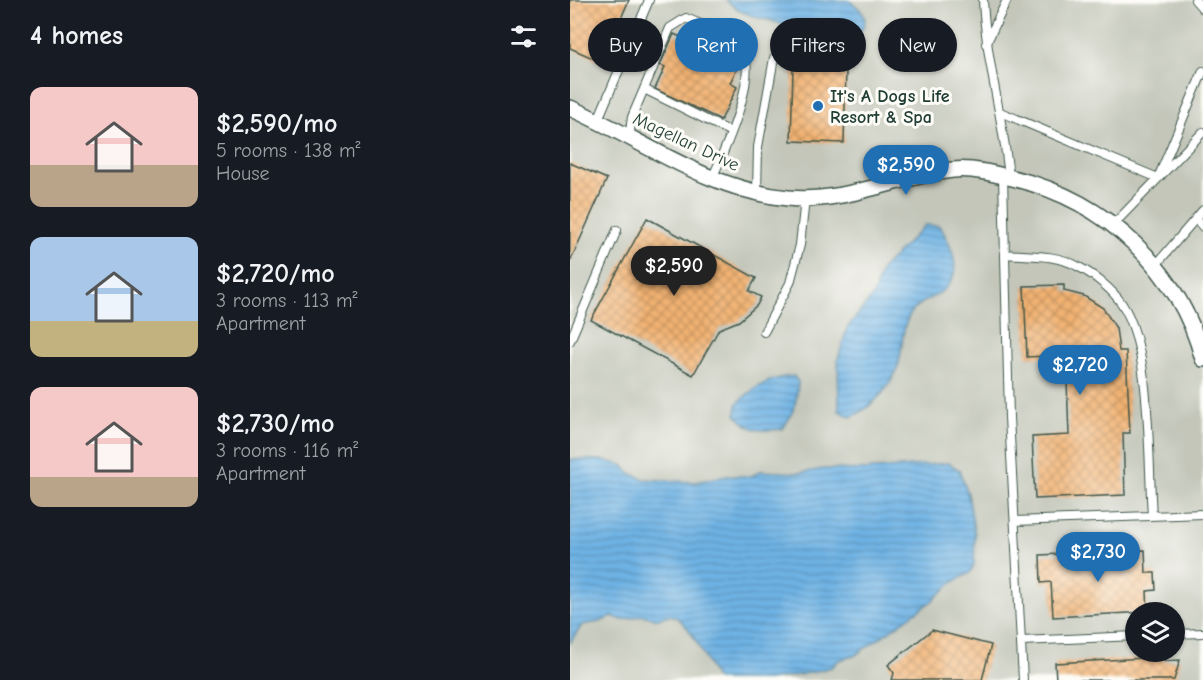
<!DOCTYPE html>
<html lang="en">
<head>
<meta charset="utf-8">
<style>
	:root { --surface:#171b24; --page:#242831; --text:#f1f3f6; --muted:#9ea1a6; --accent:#1f6fb2 }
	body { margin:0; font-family:"Comic Neue",sans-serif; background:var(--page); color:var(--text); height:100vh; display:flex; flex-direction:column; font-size:22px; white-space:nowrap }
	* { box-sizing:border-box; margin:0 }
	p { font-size:20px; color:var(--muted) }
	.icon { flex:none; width:33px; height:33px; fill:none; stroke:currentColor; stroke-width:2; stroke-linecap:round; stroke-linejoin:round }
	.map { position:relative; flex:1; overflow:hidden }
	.sheet { display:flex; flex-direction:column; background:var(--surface); width:570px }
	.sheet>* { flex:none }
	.guide { position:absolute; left:18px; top:18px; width:525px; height:54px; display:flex; gap:12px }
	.controls { position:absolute; left:555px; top:602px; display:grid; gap:12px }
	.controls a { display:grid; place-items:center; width:60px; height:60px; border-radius:50%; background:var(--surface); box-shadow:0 2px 4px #0004; font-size:30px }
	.price { position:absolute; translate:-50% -51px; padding:0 14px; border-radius:21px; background:var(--accent); color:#fff; font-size:20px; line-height:39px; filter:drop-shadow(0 2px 3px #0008) }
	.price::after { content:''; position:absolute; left:50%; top:36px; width:18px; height:14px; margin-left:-9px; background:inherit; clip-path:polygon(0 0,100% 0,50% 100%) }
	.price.active { background:#222; color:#fff }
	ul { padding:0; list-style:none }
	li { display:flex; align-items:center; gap:18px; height:150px; padding:0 30px }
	li span { display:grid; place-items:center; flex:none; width:168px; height:120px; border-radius:12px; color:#555 }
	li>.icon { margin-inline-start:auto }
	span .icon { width:72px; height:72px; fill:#fffc; stroke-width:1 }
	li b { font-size:26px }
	h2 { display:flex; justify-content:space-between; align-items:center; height:72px; padding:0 30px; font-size:26px }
	.tag { padding:0 21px; border-radius:27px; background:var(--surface); box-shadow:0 2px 4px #0004; font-size:21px; line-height:54px }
	.tag.active { background:var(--accent); color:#fff }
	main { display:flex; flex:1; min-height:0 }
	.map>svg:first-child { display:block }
</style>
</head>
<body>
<main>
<section class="sheet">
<h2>4 homes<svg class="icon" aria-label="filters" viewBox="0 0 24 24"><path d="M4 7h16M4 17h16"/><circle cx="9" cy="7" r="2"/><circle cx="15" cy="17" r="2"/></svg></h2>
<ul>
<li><span style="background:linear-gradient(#f6c9c9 65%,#b9a48a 0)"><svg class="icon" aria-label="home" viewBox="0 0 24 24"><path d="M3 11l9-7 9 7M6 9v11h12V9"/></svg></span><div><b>$2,590/mo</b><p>5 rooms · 138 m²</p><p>House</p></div></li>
<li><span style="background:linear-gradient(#a9c7e8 70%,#c2b280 0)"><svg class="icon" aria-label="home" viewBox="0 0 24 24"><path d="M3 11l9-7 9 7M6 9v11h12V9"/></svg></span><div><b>$2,720/mo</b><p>3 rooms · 113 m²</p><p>Apartment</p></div></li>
<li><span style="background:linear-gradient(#f6c9c9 75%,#b9a48a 0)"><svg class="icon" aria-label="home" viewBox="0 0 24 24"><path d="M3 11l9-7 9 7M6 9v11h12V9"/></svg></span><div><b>$2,730/mo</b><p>3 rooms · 116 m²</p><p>Apartment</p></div></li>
</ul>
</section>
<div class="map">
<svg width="633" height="680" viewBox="0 0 633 680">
	<defs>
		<pattern id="water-rules" width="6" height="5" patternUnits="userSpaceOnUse" patternTransform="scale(1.5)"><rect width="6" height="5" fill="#6eb2e4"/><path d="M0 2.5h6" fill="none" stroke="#5a92ba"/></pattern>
		<pattern id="building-cross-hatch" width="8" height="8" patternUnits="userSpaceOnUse" patternTransform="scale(1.5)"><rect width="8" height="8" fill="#f2b272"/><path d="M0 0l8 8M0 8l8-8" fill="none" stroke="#c3925e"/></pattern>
	</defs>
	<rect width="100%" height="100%" fill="#fdfcf7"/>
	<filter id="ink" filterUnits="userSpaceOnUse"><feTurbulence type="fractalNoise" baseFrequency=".0167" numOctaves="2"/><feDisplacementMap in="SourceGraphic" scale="12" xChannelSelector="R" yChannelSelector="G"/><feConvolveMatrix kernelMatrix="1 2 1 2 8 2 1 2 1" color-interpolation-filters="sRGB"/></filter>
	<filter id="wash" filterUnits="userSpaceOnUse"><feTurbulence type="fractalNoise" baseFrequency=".008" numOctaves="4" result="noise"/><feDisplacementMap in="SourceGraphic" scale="24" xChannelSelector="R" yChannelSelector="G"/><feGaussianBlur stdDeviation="1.35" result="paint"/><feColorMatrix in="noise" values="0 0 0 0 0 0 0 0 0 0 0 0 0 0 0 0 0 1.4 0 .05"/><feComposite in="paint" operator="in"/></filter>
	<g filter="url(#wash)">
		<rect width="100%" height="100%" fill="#f3e1c6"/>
		<path fill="#c3c6b9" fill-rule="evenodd" d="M 0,0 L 633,0 L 633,680 L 0,680 ZM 566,612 L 604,612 L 604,651 L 566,651 Z"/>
		<path fill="url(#water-rules)" stroke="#46788c" stroke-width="1.5" d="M 156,0 L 279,0 C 284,4 290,8 293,13 C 303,34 271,44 256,41 C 241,37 226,30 211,24 C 191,17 172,17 156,0 Z
			M 355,225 L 369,226 C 377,236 388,260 384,274 C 378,297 353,296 341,313 C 331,328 333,347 329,363 C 323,385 302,408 281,417 L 269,411 L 268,359 L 277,328 L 303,296 L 311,270 Z
			M 224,376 L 228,382 C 227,401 224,414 212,429 C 189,431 183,433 166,415 L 167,404 C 182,388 202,377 224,376 Z
			M 0,459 L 30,460 L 53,465 L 58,472 L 74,479 L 125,482 L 157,476 L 182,476 L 190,471 L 229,473 L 254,469 L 293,470 L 379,463 L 389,470 L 398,494 L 405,535 L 404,565 L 400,573 L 383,582 L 362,601 L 284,656 L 269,660 L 262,667 L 239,673 L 199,680 L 146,680 C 136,664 114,599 89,619 L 72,615 L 52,620 L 42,616 L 30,622 L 12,625 L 0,643 Z"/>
		<g id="blocks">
			<path fill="url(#building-cross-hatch)" d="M 0,0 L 59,0 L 32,62 L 0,48 Z
				M 104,34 L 169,64 L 160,83 L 167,87 L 151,120 L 85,89 L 95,67 L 90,65 Z
				M 223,69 L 276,70 L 274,143 L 221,141 Z
				M 0,163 L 37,179 L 0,262 Z
				M 77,218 L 186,278 L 179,291 L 191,297 L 187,305 L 169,321 L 149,329 L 123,375 L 21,320 Z
				M 494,285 L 494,291 L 514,296 L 533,308 L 546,328 L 549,351 L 556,351 L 560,433 L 553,433 L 555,495 L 465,499 L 462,437 L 499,435 L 496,355 L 457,357 L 454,286 Z
				M 575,550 L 576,573 L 585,573 L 586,590 L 577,591 L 578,612 L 483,617 L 481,582 L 471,583 L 470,555 Z
				M 362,630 L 421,645 L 412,680 L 322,680 L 324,673 L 318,665 Z
				M 593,657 L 594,661 L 610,660 L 604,680 L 486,680 L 485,663 Z"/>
		</g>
	</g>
	<g filter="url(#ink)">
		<use href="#blocks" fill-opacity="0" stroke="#3f564a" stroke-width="1.5"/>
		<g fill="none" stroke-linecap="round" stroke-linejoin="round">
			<defs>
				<path id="lane" d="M 413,0 C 416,61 433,117 439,177
					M 625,0 L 633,9
					M 416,44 L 437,0
					M 74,89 L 161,132
					M 430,112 L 588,178 L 633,71
					M 27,122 L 79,0
					M 59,138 L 62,117 L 100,28 L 116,18 C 129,24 162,35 170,45 C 192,71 154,151 142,179
					M 433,176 L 439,417 L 453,680
					M 187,193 L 188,147 L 204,58
					M 626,219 L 633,227
					M 543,225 L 633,132
					M 435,254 C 458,256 486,254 507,266 C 523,274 542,289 552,304 C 582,348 578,461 582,516
					M 585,266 L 633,210
					M 194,332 L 220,283 L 230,245 L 235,199
					M 0,341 L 47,230
					M 445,521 L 633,514
					M 604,634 L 633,633
					M 451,641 L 566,636"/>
				<path id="street" d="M 0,108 C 72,139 138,190 218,198 C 274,204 327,176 383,170 C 404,168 426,174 446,179 C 536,201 609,269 633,359"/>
			</defs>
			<use href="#lane" stroke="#3f564a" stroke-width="10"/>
			<use href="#street" stroke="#3f564a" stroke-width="18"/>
			<use href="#lane" stroke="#fff" stroke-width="8"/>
			<use href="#street" stroke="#fff" stroke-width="15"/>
		</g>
	</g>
	<circle fill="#1f6fb2" stroke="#fdfcf7" stroke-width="2" cx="248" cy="106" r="6"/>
	<g text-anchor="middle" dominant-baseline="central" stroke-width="6" stroke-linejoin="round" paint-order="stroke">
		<g font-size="18" font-weight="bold" fill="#1f3d34" stroke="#fdfcf7" text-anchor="start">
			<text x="260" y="96">It's A Dogs Life<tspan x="260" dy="21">Resort &amp; Spa</tspan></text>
		</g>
		<g font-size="18" fill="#1f3d34" stroke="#fdfcf7">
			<text transform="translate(116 142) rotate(25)">Magellan Drive</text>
		</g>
	</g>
</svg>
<div class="controls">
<a><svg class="icon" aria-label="layers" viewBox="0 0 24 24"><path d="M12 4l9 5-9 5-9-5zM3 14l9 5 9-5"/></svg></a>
</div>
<b class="price" style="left:336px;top:196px">$2,590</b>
<b class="price active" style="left:104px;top:297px">$2,590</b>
<b class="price" style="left:510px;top:396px">$2,720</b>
<b class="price" style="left:528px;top:583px">$2,730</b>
<div class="guide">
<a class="tag">Buy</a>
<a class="tag active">Rent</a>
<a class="tag">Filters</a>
<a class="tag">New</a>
</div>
</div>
</main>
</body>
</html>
